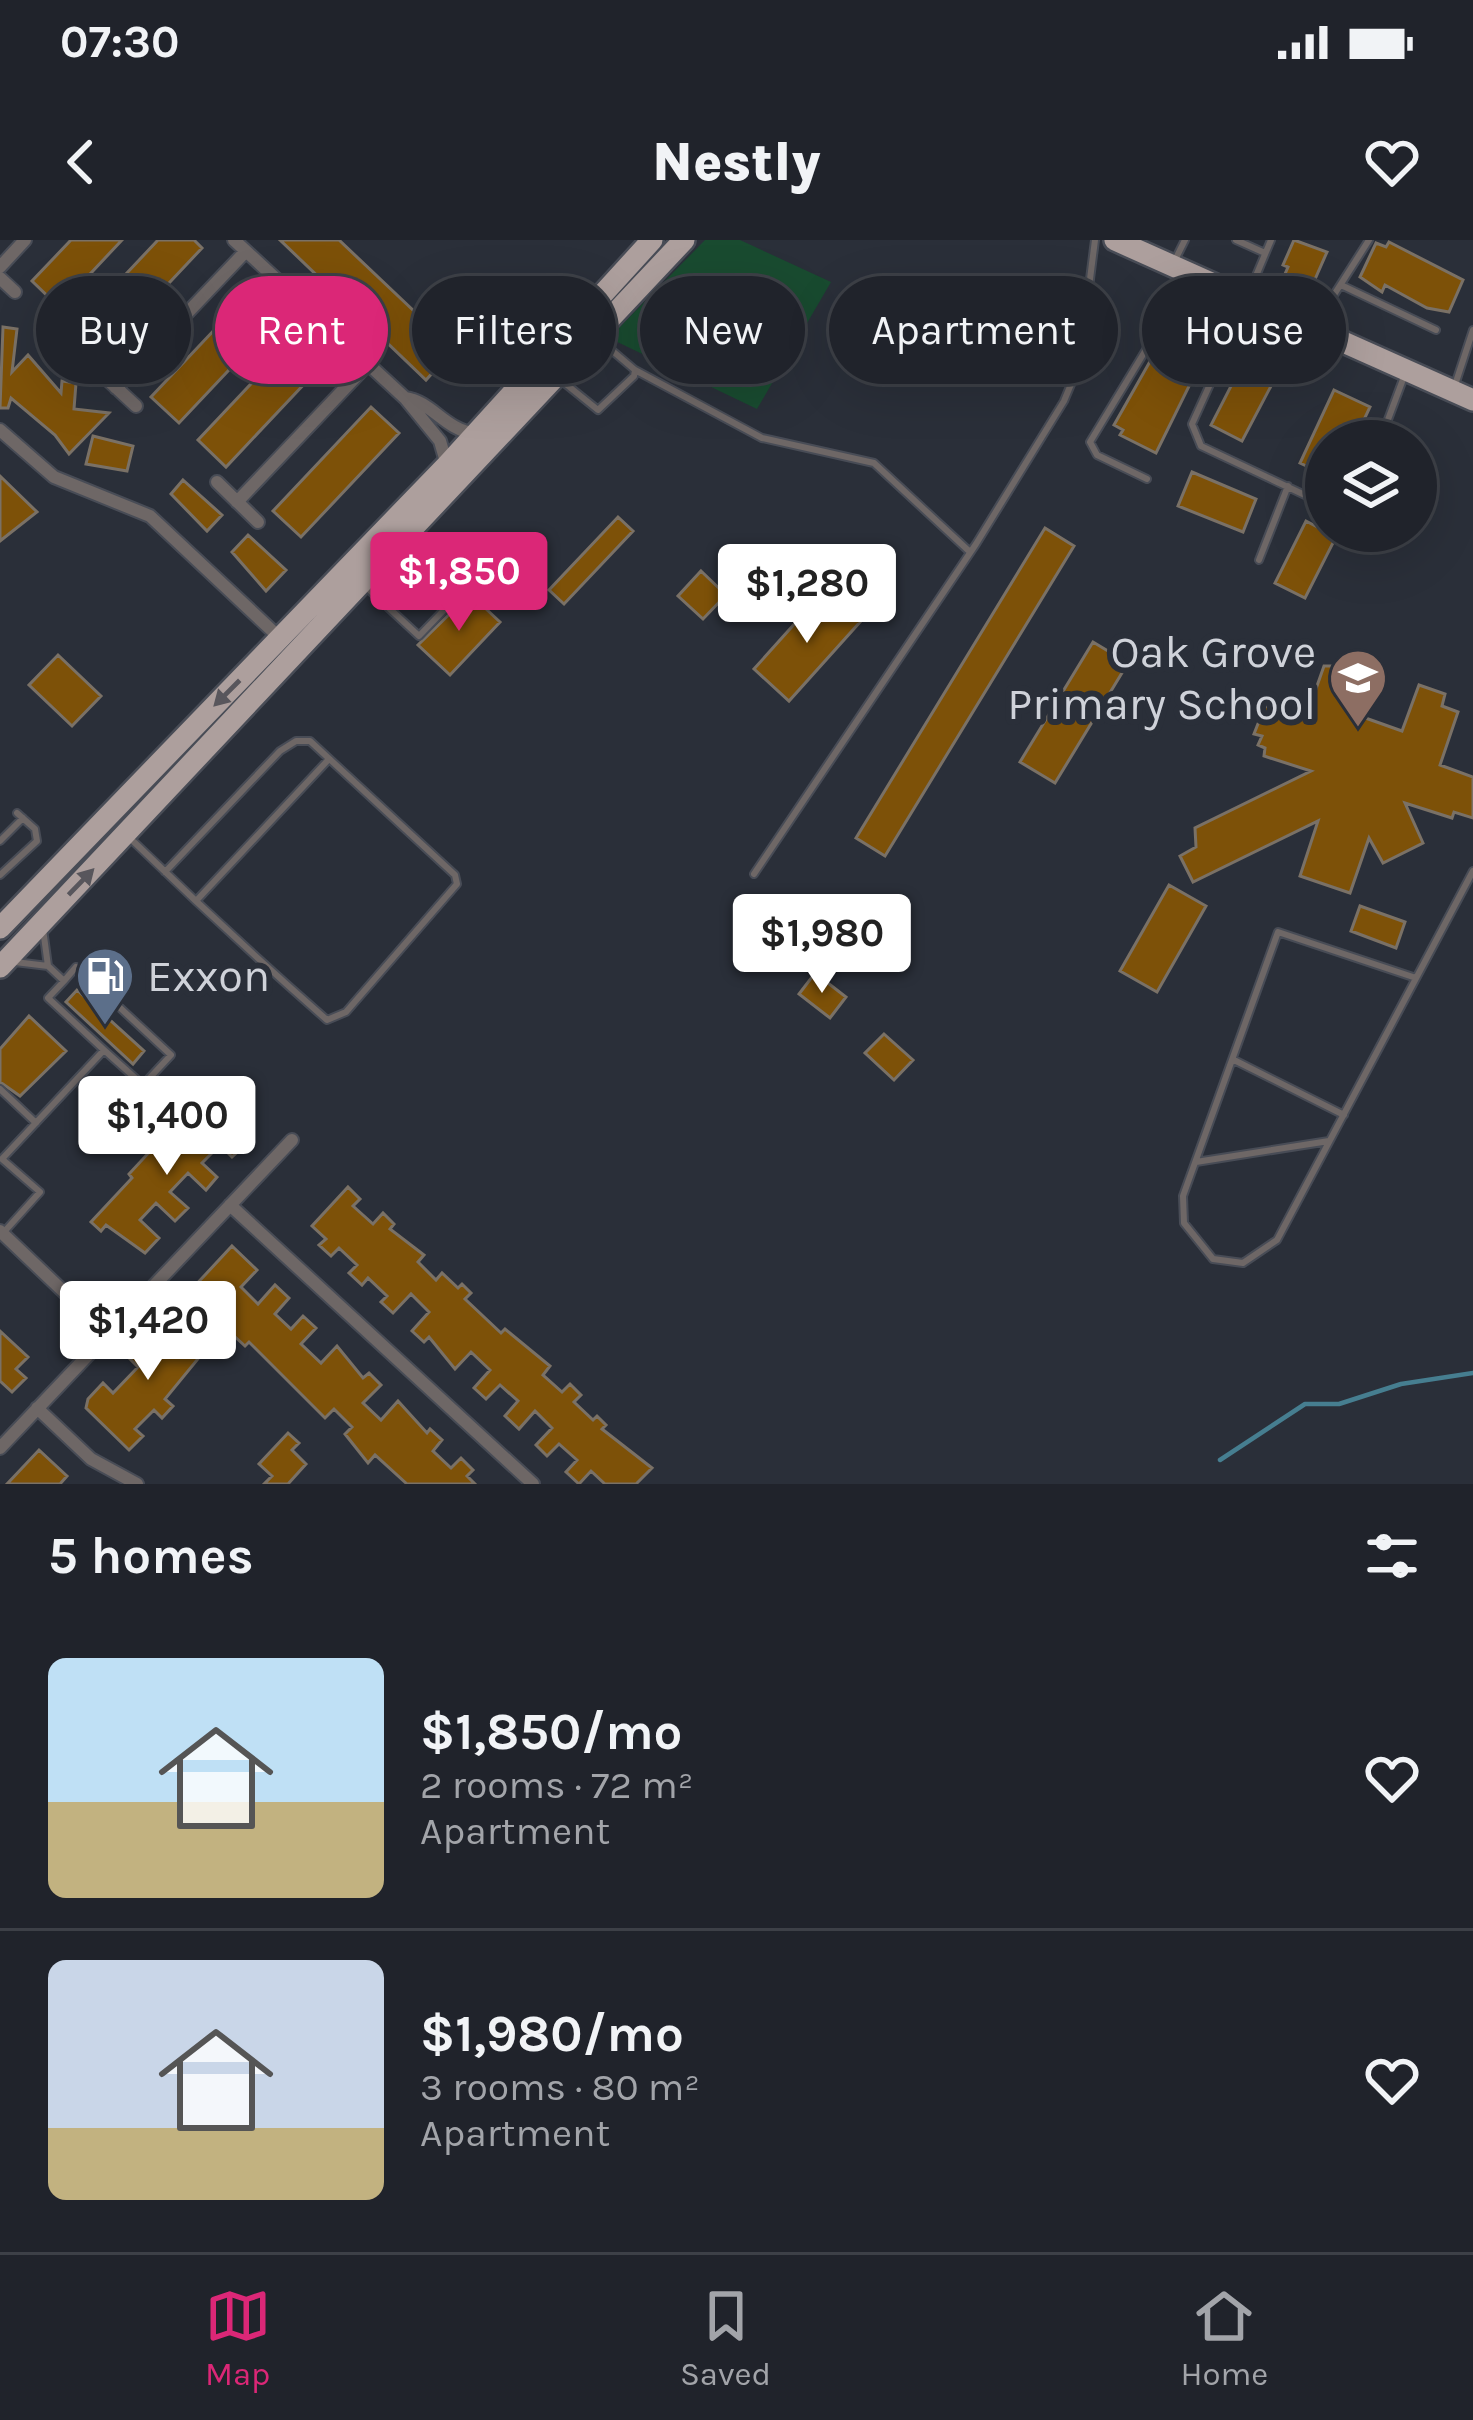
<!DOCTYPE html>
<html lang="en">
<head>
<meta charset="utf-8">
<style>
	:root { --surface:#20232b; --page:#2d2f37; --text:#f1f3f6; --muted:#a2a4a9; --line:#3d4047; --accent:#db2777 }
	body { margin:0; font-family:Karla,sans-serif; background:var(--page); color:var(--text); height:100vh; display:flex; flex-direction:column; font-size:45px; white-space:nowrap }
	* { box-sizing:border-box; margin:0 }
	p { font-size:39px; color:var(--muted) }
	.icon { flex:none; width:66px; height:66px; fill:none; stroke:currentColor; stroke-width:2; stroke-linecap:round; stroke-linejoin:round }
	.map { position:relative; height:1244px; overflow:hidden }
	.drawer { display:flex; flex-direction:column; background:var(--surface); flex:1 }
	.drawer>* { flex:none }
	.top-card { position:absolute; left:36px; top:36px; width:1401px; height:108px; display:flex; gap:24px }
	.tools { position:absolute; left:1305px; top:180px; display:grid; gap:24px }
	.tools a { display:grid; place-items:center; width:132px; height:132px; border-radius:50%; background:var(--surface); box-shadow:0 12px 48px #0002,0 0 0 3px var(--line); font-size:60px }
	.price { position:absolute; translate:-50% -102px; padding:0 27px; border-radius:12px; background:#fff; color:#222; font-size:39px; line-height:78px; filter:drop-shadow(0 3px 6px #0008) }
	.price::after { content:''; position:absolute; left:50%; top:72px; width:36px; height:27px; margin-left:-18px; background:inherit; clip-path:polygon(0 0,100% 0,50% 100%) }
	.price.current { background:var(--accent); color:#fff }
	ul { padding:0; list-style:none }
	li { display:flex; align-items:center; gap:36px; height:300px; padding:0 48px }
	li+li { border-top:3px solid var(--line) }
	li span { display:grid; place-items:center; flex:none; width:336px; height:240px; border-radius:18px; color:#555 }
	li>.icon { margin-inline-start:auto }
	span .icon { width:144px; height:144px; fill:#fffc; stroke-width:1 }
	li b { font-size:51px }
	h2 { display:flex; justify-content:space-between; align-items:center; height:144px; padding:0 48px; font-size:51px }
	.pill { padding:0 42px; border-radius:54px; background:var(--surface); box-shadow:0 12px 48px #0002,0 0 0 3px var(--line); font-size:42px; line-height:108px }
	.pill.current { background:var(--accent); color:#fff }
	.status { display:flex; justify-content:space-between; align-items:center; height:84px; padding:0 60px; background:var(--surface); direction:ltr }
	.status svg { height:33px; fill:currentColor }
	header { display:flex; justify-content:space-between; align-items:center; height:156px; padding:0 48px; background:var(--surface); font-size:54px; font-weight:800 }
	.tab-bar { display:flex; justify-content:space-around; align-items:center; height:168px; border-top:3px solid var(--line); background:var(--surface); font-size:33px; color:var(--muted) }
	.tab-bar a { display:grid; justify-items:center; gap:6px }
	.tab-bar .current { color:var(--accent) }
	.map>svg:first-child { display:block }
</style>
</head>
<body>
<div class="status"><b>07:30</b><svg viewBox="0 0 49 12"><path d="M0 12V9h3v3zM5 12V6h3v6zM10 12V3h3v9zM15 12V0h3v12zM26 1h20v11H26zM47 4h2v5h-2z"/></svg></div>
<header><svg class="icon" aria-label="back" viewBox="0 0 24 24"><path d="M15 5l-7 7 7 7"/></svg>Nestly<svg class="icon" aria-label="heart" viewBox="0 0 24 24"><path d="M12 20l-8-8c-3-5 5-10 8-4 3-6 11-1 8 4z"/></svg></header>
<div class="map">
<svg width="1473" height="1244" viewBox="0 0 1473 1244">
	<rect width="100%" height="100%" fill="#2a2f39"/>
	<path fill="#194b30" d="M 705,0 L 740,0 L 831,42 L 757,169 L 609,98 Z"/>
	<g fill="none" stroke-linecap="round" stroke-linejoin="round">
		<path stroke="#467e90" stroke-width="4.5" d="M 1220,1220 L 1305,1164 L 1339,1164 L 1401,1144 L 1473,1133"/>
	</g>
	<path fill="#7d5108" stroke="#7a7166" stroke-width="3" d="M 71,0 L 122,0 L 59,67 L 32,41 Z
		M 158,0 L 194,0 L 202,8 L 104,112 L 77,86 Z
		M 280,0 L 339,0 L 454,109 L 426,140 Z
		M 1294,0 L 1327,12 L 1312,46 L 1285,34 L 1288,27 L 1283,25 Z
		M 1389,2 L 1463,40 L 1449,72 L 1427,68 L 1385,45 L 1382,52 L 1360,37 L 1376,3 L 1386,7 Z
		M 947,40 L 998,71 L 982,97 L 931,66 Z
		M 249,53 L 277,79 L 179,183 L 151,157 Z
		M 3,87 L 17,89 L 12,132 L 28,115 L 61,153 L 62,141 L 76,143 L 74,169 L 109,173 L 69,214 L 55,195 L 11,158 L 8,168 L 0,168 Z
		M 296,96 L 324,123 L 226,227 L 198,200 Z
		M 1161,102 L 1201,122 L 1156,213 L 1120,195 L 1123,190 L 1114,185 Z
		M 1248,113 L 1280,129 L 1242,201 L 1211,185 Z
		M 1334,150 L 1370,167 L 1354,201 L 1326,201 L 1326,235 L 1300,223 Z
		M 371,167 L 399,193 L 301,297 L 273,271 Z
		M 93,196 L 133,206 L 127,231 L 86,224 Z
		M 1192,232 L 1256,259 L 1243,292 L 1178,266 Z
		M 0,236 L 37,272 L 0,301 Z
		M 183,240 L 222,275 L 207,291 L 171,254 Z
		M 618,277 L 633,291 L 564,364 L 549,350 Z
		M 1306,281 L 1336,297 L 1305,358 L 1275,343 Z
		M 1045,288 L 1074,306 L 885,616 L 856,598 Z
		M 248,295 L 286,330 L 266,351 L 232,312 Z
		M 701,331 L 726,355 L 703,379 L 678,356 Z
		M 825,350 L 860,382 L 789,461 L 754,429 Z
		M 470,354 L 500,382 L 450,435 L 418,405 Z
		M 1093,402 L 1128,423 L 1055,543 L 1020,522 Z
		M 58,415 L 101,456 L 72,486 L 29,445 Z
		M 1345,420 L 1372,429 L 1357,475 L 1402,491 L 1419,445 L 1445,454 L 1442,466 L 1458,472 L 1440,525 L 1473,537 L 1473,578 L 1454,572 L 1452,578 L 1405,563 L 1423,603 L 1383,623 L 1369,598 L 1350,653 L 1300,636 L 1318,581 L 1193,642 L 1180,616 L 1196,607 L 1195,588 L 1311,531 L 1264,516 L 1265,508 L 1258,505 L 1262,496 L 1254,494 L 1265,466 L 1305,480 L 1324,426 L 1343,426 Z
		M 1169,645 L 1206,666 L 1157,752 L 1120,731 Z
		M 1360,666 L 1405,682 L 1396,708 L 1351,691 Z
		M 815,733 L 846,757 L 830,778 L 799,754 Z
		M 77,750 L 144,811 L 133,824 L 66,762 Z
		M 29,776 L 66,811 L 20,856 L 0,842 L 0,809 Z
		M 884,794 L 913,820 L 894,840 L 865,813 Z
		M 207,868 L 245,905 L 232,917 L 220,905 L 202,923 L 217,937 L 206,950 L 188,933 L 170,952 L 188,968 L 175,981 L 156,963 L 140,980 L 159,998 L 145,1013 L 106,985 L 101,991 L 91,982 L 132,938 L 129,934 L 154,907 L 161,913 L 193,869 L 200,875 Z
		M 348,947 L 360,959 L 353,966 L 373,984 L 383,973 L 394,984 L 390,989 L 424,1015 L 418,1022 L 436,1040 L 442,1033 L 458,1048 L 462,1044 L 471,1053 L 465,1059 L 501,1093 L 505,1089 L 550,1126 L 543,1135 L 562,1152 L 570,1144 L 581,1155 L 574,1162 L 593,1180 L 597,1176 L 606,1185 L 602,1189 L 652,1228 L 636,1244 L 605,1244 L 591,1231 L 579,1244 L 566,1232 L 577,1220 L 559,1204 L 547,1216 L 536,1205 L 552,1188 L 535,1171 L 519,1189 L 505,1176 L 518,1161 L 500,1145 L 486,1159 L 474,1148 L 490,1130 L 471,1112 L 455,1129 L 429,1097 L 424,1102 L 412,1091 L 429,1072 L 411,1054 L 393,1073 L 381,1062 L 387,1056 L 368,1038 L 362,1045 L 349,1033 L 357,1025 L 339,1008 L 331,1016 L 319,1005 L 326,999 L 312,986 Z
		M 232,1006 L 257,1030 L 241,1047 L 258,1064 L 275,1045 L 289,1058 L 275,1074 L 291,1089 L 303,1076 L 316,1088 L 301,1104 L 321,1123 L 337,1106 L 363,1138 L 369,1133 L 381,1145 L 363,1163 L 381,1180 L 398,1161 L 427,1193 L 430,1189 L 442,1200 L 433,1211 L 451,1228 L 461,1218 L 473,1230 L 467,1236 L 475,1244 L 407,1244 L 375,1215 L 368,1223 L 345,1194 L 352,1187 L 334,1169 L 325,1178 L 249,1102 L 245,1106 L 220,1083 L 232,1070 L 212,1050 L 202,1061 L 191,1050 Z
		M 174,1069 L 211,1103 L 165,1159 L 173,1166 L 162,1178 L 154,1170 L 135,1189 L 143,1196 L 129,1210 L 86,1168 L 88,1159 L 103,1143 L 113,1153 L 138,1127 L 128,1117 L 137,1107 L 152,1122 L 176,1096 L 161,1082 Z
		M 0,1091 L 28,1117 L 16,1129 L 26,1138 L 12,1152 L 0,1141 Z
		M 288,1193 L 299,1203 L 292,1210 L 306,1224 L 288,1244 L 264,1244 L 272,1236 L 259,1224 Z
		M 39,1210 L 67,1236 L 60,1244 L 7,1244 Z"/>
	<g fill="none" stroke-linecap="round" stroke-linejoin="round">
		<defs>
			<path id="lane" d="M 1236,0 L 1265,13
				M 1174,22 L 1185,0
				M 1341,45 L 1436,90
				M 1248,55 L 1271,0
				M 1316,83 L 1369,0
				M 1231,98 L 1192,184 L 1201,206 L 1326,265
				M 635,130 L 762,198 L 874,223 L 970,312
				M 562,141 L 598,170 L 634,136 L 635,130 L 596,97
				M 1454,148 L 1473,90
				M 1380,201 L 1405,134
				M 1147,239 L 1097,215 L 1090,202 L 1190,37
				M 1259,320 L 1288,246
				M 364,345 L 419,396 L 470,343 L 417,294
				M 128,597 L 134,602 C 197,663 261,722 327,780 L 346,772 L 457,644 L 455,635 L 310,501 L 296,501 L 280,511 L 165,632
				M 0,601 L 23,578
				M 754,634 L 976,304 L 1064,161 L 1079,125 L 1095,0
				M 0,635 L 37,601 L 35,589 L 17,573
				M 196,661 L 329,519
				M 15,722 L 48,726 L 43,689
				M 1416,738 L 1278,692 L 1183,956 L 1184,983 L 1213,1019 L 1243,1023 L 1277,1000 L 1473,631
				M 64,741 L 76,727 L 171,815 L 143,845 L 104,810
				M 1234,820 L 1344,875
				M 0,849 L 36,883
				M 1196,922 L 1329,901
				M 4,992 L 40,952 L 2,919 L 104,810 L 48,758 L 64,741 L 48,726"/>
			<path id="street" d="M 234,0 L 405,158 C 433,162 443,189 476,194
				M 0,27 L 25,0
				M 0,38 L 15,52
				M 95,128 L 136,166
				M 116,148 L 246,11
				M 405,158 L 440,201 L 447,225
				M 0,190 L 54,237 L 150,276 L 281,399
				M 217,242 L 258,282
				M 237,262 L 366,126
				M 230,965 L 533,1244
				M 0,991 L 108,1094
				M 37,1168 L 91,1219 L 137,1244
				M 0,1208 L 292,900"/>
			<path id="primary" d="M 1115,0 L 1473,160
				M 0,688 L 447,225 L 652,0
				M 0,727 L 684,0"/>
		</defs>
		<use href="#lane" stroke="#484c56" stroke-width="10"/>
		<use href="#street" stroke="#484c56" stroke-width="16"/>
		<use href="#primary" stroke="#484c56" stroke-width="26"/>
		<use href="#lane" stroke="#6e6766" stroke-width="6"/>
		<use href="#street" stroke="#6e6766" stroke-width="12"/>
		<use href="#primary" stroke="#ad9f9d" stroke-width="21"/>
	</g>
	<defs><path id="oneway-solid" d="M-6-.8H1V-3.2L6.5 0L1 3.2V.8H-6Z" transform="scale(3)"/></defs>
	<g fill="#58565c">
		<use href="#oneway-solid" transform="translate(227 453) rotate(135)"/>
		<use href="#oneway-solid" transform="translate(81 642) rotate(-46)"/>
	</g>
	<defs>
		<symbol id="school-pin" viewBox="-11 -11 22 30"><path d="M0 17L-7.5 6A9.5 9.5 0 1 1 7.5 6Z" fill="#8d6e63" stroke="#2a2f39"/><path d="M0-5L7-2L0 1L-7-2ZM-4 1L0 2.5L4 1V4Q0 6-4 4Z" fill="#fff"/></symbol>
		<symbol id="fuel-pin" viewBox="-11 -11 22 30"><path d="M0 17L-7.5 6A9.5 9.5 0 1 1 7.5 6Z" fill="#5c6f8a" stroke="#2a2f39"/><path d="M-5.5-6h7V0h2V4h1.3V-2.5L3-4.5l.8-.8L6-3V5H2.5V1h-1V6h-7ZM-4.2-4.7v3.2H.2V-4.7Z" fill="#fff"/></symbol>
	</defs>
	<g fill-rule="evenodd">
		<use href="#school-pin" x="1325" y="405" width="66" height="90"/>
		<use href="#fuel-pin" x="72" y="703" width="66" height="90"/>
	</g>
	<g text-anchor="middle" dominant-baseline="central" stroke-width="12" stroke-linejoin="round" paint-order="stroke">
		<g font-size="45" fill="#cfd2d9" stroke="#2a2f39" text-anchor="end">
			<text x="1316" y="412">Oak Grove<tspan x="1316" dy="52">Primary School</tspan></text>
			<text x="147" y="736" text-anchor="start">Exxon</text>
		</g>
	</g>
</svg>
<div class="tools">
<a><svg class="icon" aria-label="layers" viewBox="0 0 24 24"><path d="M12 4l9 5-9 5-9-5zM3 14l9 5 9-5"/></svg></a>
</div>
<b class="price current" style="left:459px;top:394px">$1,850</b>
<b class="price" style="left:807px;top:406px">$1,280</b>
<b class="price" style="left:822px;top:756px">$1,980</b>
<b class="price" style="left:167px;top:938px">$1,400</b>
<b class="price" style="left:148px;top:1143px">$1,420</b>
<div class="top-card">
<a class="pill">Buy</a>
<a class="pill current">Rent</a>
<a class="pill">Filters</a>
<a class="pill">New</a>
<a class="pill">Apartment</a>
<a class="pill">House</a>
</div>
</div>
<section class="drawer">
<h2>5 homes<svg class="icon" aria-label="filters" viewBox="0 0 24 24"><path d="M4 7h16M4 17h16"/><circle cx="9" cy="7" r="2"/><circle cx="15" cy="17" r="2"/></svg></h2>
<ul>
<li><span style="background:linear-gradient(#bfe0f5 60%,#c2b280 0)"><svg class="icon" aria-label="home" viewBox="0 0 24 24"><path d="M3 11l9-7 9 7M6 9v11h12V9"/></svg></span><div><b>$1,850/mo</b><p>2 rooms · 72 m²</p><p>Apartment</p></div><svg class="icon" aria-label="heart" viewBox="0 0 24 24"><path d="M12 20l-8-8c-3-5 5-10 8-4 3-6 11-1 8 4z"/></svg></li>
<li><span style="background:linear-gradient(#c9d6e8 70%,#c2b280 0)"><svg class="icon" aria-label="home" viewBox="0 0 24 24"><path d="M3 11l9-7 9 7M6 9v11h12V9"/></svg></span><div><b>$1,980/mo</b><p>3 rooms · 80 m²</p><p>Apartment</p></div><svg class="icon" aria-label="heart" viewBox="0 0 24 24"><path d="M12 20l-8-8c-3-5 5-10 8-4 3-6 11-1 8 4z"/></svg></li>
</ul>
</section>
<nav class="tab-bar">
<a class="current"><svg class="icon" aria-label="map" viewBox="0 0 24 24"><path d="M3 6l6-2 6 2 6-2v14l-6 2-6-2-6 2zM9 4v14M15 6v14"/></svg>Map</a>
<a><svg class="icon" aria-label="saved" viewBox="0 0 24 24"><path d="M7 4h10v16l-5-4-5 4z"/></svg>Saved</a>
<a><svg class="icon" aria-label="home" viewBox="0 0 24 24"><path d="M3 11l9-7 9 7M6 9v11h12V9"/></svg>Home</a>
</nav>
</body>
</html>
